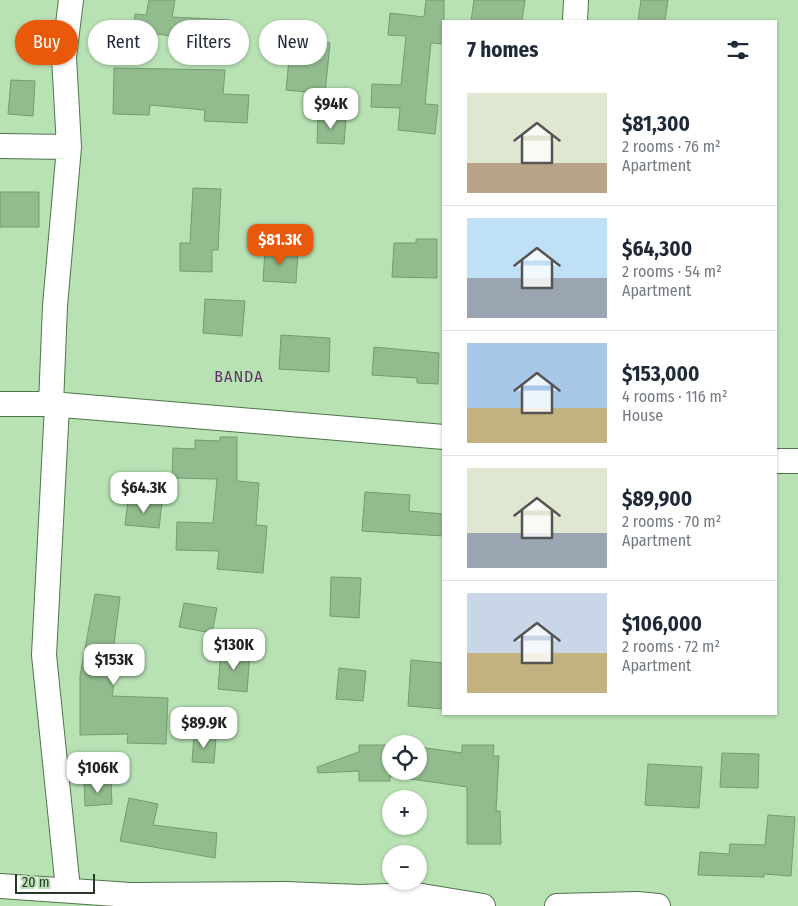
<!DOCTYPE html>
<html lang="en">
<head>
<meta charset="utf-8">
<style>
	:root { --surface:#fff; --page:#f2f2f3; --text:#1f2937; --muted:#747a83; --line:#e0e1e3; --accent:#ea580c }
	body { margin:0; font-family:"Fira Sans Condensed",sans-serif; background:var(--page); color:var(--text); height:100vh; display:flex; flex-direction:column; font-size:19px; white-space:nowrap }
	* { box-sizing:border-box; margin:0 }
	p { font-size:16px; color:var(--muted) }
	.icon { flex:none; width:28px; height:28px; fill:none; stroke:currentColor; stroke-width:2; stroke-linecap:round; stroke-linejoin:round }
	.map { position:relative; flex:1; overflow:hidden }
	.drawer { position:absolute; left:442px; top:20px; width:335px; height:695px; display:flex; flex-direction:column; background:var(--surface); border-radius:0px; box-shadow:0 1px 4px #0004 }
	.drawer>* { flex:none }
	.banner { position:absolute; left:15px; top:20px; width:352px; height:45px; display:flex; gap:10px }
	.fabs { position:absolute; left:382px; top:735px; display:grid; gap:10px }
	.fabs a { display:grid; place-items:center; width:45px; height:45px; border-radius:50%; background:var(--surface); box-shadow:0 1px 4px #0004; font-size:25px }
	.scale { position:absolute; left:15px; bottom:12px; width:80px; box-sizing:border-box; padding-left:5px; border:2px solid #263725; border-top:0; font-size:14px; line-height:18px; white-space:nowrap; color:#263725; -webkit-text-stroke:4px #b8e2b4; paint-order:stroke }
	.price { position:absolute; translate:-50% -42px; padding:0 11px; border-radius:10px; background:#fff; color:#222; font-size:16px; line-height:32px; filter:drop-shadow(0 1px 2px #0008) }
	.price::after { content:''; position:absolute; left:50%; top:30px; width:15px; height:11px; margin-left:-8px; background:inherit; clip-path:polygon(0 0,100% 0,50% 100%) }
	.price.selected { background:var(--accent); color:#fff }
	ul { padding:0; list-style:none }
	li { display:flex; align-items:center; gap:15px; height:125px; padding:0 25px }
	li+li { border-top:1px solid var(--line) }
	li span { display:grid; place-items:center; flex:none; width:140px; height:100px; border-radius:0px; color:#555 }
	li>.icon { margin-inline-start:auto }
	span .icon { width:60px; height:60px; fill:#fffc; stroke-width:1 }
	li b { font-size:21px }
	h2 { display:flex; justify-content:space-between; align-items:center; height:60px; padding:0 25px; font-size:21px }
	.pill { padding:0 18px; border-radius:22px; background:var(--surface); box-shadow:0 1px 4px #0004; font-size:18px; line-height:45px }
	.pill.selected { background:var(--accent); color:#fff }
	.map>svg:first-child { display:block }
</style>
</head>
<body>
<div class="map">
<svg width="798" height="906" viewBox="0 0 798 906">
	<rect width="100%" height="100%" fill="#b8e2b4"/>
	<path fill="#92bb8e" stroke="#749c71" d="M 149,0 L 175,0 L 172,17 L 230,20 L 228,45 L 133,30 L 135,14 L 146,15 Z
		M 426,0 L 444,0 L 444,44 L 431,43 L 425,104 L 438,105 L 435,134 L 398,130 L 400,108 L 371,107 L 372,84 L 401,85 L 406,36 L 388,35 L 390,13 L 424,17 Z
		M 474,0 L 525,0 L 522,21 L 471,21 Z
		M 641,0 L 668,0 L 665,21 L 638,21 Z
		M 291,39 L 330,43 L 325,94 L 286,90 Z
		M 114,68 L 225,70 L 223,94 L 249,95 L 247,123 L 204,121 L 205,110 L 150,105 L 149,115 L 113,114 Z
		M 11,80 L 35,81 L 33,116 L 8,114 Z
		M 318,116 L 346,117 L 344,144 L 317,143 Z
		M 193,188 L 221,189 L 218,250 L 212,250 L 212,272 L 180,271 L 180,243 L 190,243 Z
		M 0,192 L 39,192 L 39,227 L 0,227 Z
		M 416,239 L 437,239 L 437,278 L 392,277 L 394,243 L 416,243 Z
		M 265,250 L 298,252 L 296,283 L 263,281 Z
		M 205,299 L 245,301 L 242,336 L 203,333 Z
		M 281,335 L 330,338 L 329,372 L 279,369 Z
		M 374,347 L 439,353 L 438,384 L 417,383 L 417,378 L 372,375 Z
		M 220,437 L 237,437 L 237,481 L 259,483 L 256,525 L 267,526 L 263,573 L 217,569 L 219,551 L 176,550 L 177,522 L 213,523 L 217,479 L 172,478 L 173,448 L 195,449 L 195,440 L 220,441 Z
		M 365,492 L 410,495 L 409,511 L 444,514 L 444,536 L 362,531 Z
		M 128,500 L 162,503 L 159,528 L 125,525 Z
		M 331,577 L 361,578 L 359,618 L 330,616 Z
		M 95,594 L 120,597 L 113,652 L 119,653 L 112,696 L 168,698 L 166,744 L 127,743 L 128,734 L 80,735 L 80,676 Z
		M 184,603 L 217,608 L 212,633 L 179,627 Z
		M 221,651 L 250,652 L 247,692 L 218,689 Z
		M 411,660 L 444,663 L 444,709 L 408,706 Z
		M 339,668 L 366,671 L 363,701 L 336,699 Z
		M 194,735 L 216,737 L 214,763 L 192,762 Z
		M 359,745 L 391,745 L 391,771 L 419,771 L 419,747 L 462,753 L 462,745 L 494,745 L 493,756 L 499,756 L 496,811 L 500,811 L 501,844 L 467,844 L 467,787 L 390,776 L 390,781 L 359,781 L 359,771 L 318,773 L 317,767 L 359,752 Z
		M 722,753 L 759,754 L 758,788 L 720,787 Z
		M 648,764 L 702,767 L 699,808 L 645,805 Z
		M 111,781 L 112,804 L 85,806 L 84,783 Z
		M 129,798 L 158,804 L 153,825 L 217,833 L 215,858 L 120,841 Z
		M 768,815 L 795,817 L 791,876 L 764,874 L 764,877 L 698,875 L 700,852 L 729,854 L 730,844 L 765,845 Z"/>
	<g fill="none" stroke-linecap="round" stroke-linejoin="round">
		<defs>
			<path id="street" d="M 575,21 L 576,0
				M 0,146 L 69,147
				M 0,404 L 51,404 L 444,437
				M 51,404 L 55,306 L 69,147 L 64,57 L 71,0
				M 57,406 L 44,655 L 68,889
				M 776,461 L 798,461
				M 0,886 L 130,895 L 285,894 L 360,897 L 416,895 L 483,906
				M 557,906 L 637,904 L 658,906"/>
		</defs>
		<use href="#street" stroke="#4f754c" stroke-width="26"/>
		<use href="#street" stroke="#fff" stroke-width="24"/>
	</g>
	<g text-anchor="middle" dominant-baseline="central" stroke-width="4.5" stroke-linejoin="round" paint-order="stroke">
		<g font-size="16" letter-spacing="1" fill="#603266" stroke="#b8e2b4">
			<text x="239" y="376">BANDA</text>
		</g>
	</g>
</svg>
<div class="fabs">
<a><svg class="icon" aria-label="locate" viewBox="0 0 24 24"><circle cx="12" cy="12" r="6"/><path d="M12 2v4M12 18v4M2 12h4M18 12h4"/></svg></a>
<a>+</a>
<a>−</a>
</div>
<div class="scale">20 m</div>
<b class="price" style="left:331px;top:130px">$94K</b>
<b class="price selected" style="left:280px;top:266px">$81.3K</b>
<b class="price" style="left:144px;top:514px">$64.3K</b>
<b class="price" style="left:234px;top:671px">$130K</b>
<b class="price" style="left:114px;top:686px">$153K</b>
<b class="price" style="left:204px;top:749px">$89.9K</b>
<b class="price" style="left:98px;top:794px">$106K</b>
<div class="banner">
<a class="pill selected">Buy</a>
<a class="pill">Rent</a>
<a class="pill">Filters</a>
<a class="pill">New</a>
</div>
<section class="drawer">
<h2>7 homes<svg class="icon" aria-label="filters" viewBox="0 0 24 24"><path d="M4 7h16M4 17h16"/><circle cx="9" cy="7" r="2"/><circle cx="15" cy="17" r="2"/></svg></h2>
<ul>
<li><span style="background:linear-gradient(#dfe7d0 70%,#b9a48a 0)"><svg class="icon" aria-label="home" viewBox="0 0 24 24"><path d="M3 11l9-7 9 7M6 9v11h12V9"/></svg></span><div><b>$81,300</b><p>2 rooms · 76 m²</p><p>Apartment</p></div></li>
<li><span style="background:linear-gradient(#bfe0f5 60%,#9aa5b1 0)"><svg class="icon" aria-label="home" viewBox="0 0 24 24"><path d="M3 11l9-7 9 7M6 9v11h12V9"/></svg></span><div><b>$64,300</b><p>2 rooms · 54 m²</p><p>Apartment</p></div></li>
<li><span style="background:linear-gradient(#a9c7e8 65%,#c2b280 0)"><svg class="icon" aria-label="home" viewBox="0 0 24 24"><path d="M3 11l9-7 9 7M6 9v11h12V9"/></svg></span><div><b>$153,000</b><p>4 rooms · 116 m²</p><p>House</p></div></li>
<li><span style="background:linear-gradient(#dfe7d0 65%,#9aa5b1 0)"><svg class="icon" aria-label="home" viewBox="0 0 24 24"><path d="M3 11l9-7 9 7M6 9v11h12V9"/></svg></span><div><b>$89,900</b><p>2 rooms · 70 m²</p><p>Apartment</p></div></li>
<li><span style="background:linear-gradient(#c9d6e8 60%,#c2b280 0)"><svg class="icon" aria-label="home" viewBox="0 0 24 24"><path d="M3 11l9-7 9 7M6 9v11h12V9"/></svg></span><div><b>$106,000</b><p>2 rooms · 72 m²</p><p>Apartment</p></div></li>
</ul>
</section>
</div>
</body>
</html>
